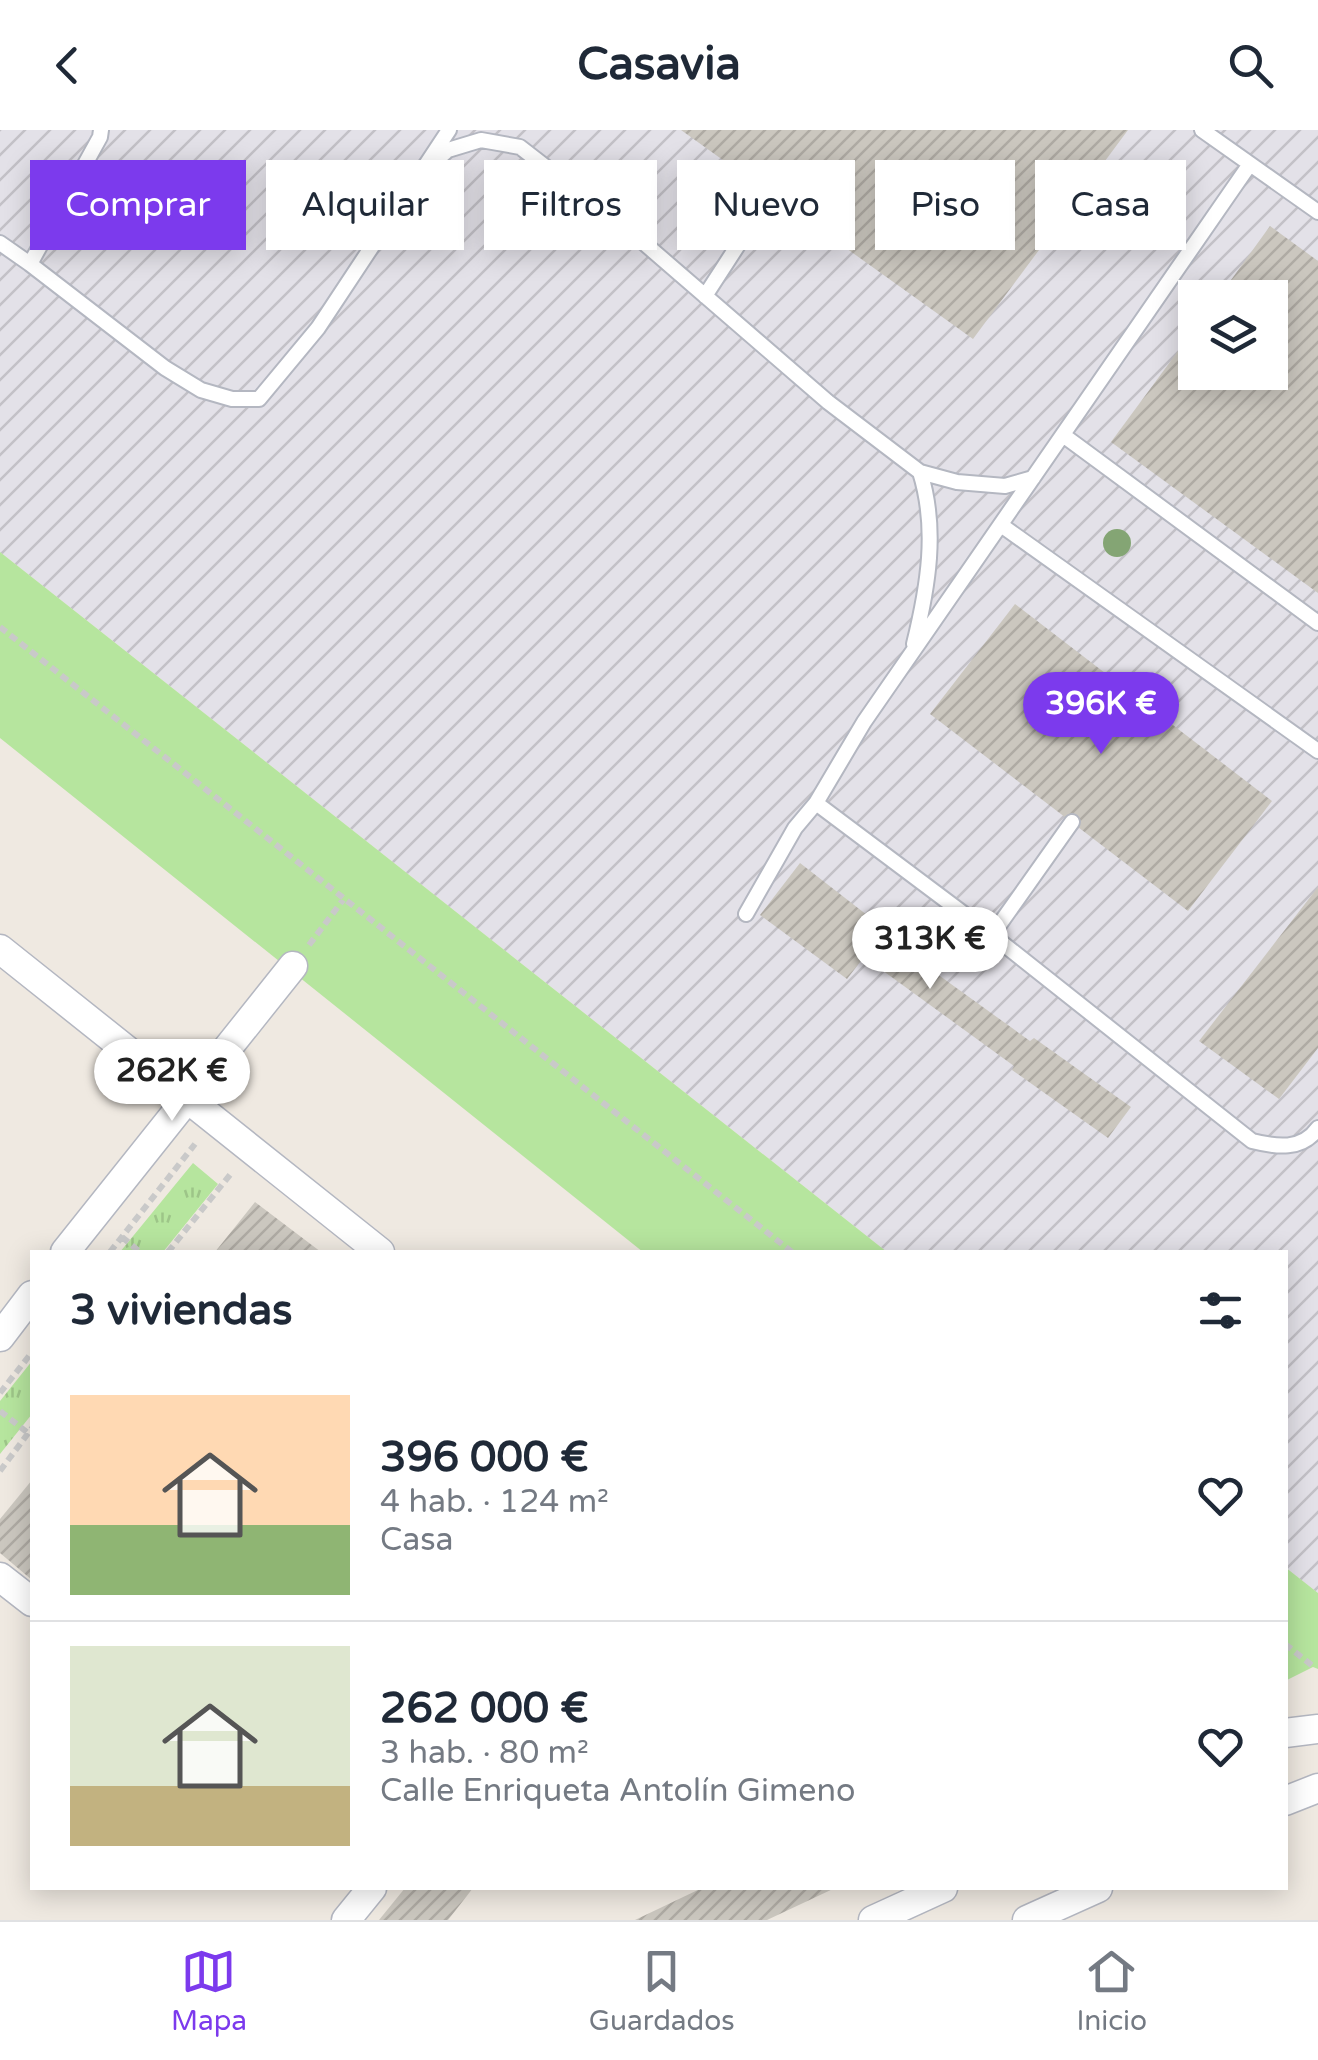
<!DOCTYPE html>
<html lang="es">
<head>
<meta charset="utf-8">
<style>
	:root { --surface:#fff; --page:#f6f6f7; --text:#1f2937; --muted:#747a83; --line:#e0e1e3; --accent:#7c3aed }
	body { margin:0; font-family:"Varela Round",sans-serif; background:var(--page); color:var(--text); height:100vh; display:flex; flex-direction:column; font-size:38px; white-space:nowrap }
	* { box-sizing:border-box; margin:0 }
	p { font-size:32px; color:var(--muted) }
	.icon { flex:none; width:55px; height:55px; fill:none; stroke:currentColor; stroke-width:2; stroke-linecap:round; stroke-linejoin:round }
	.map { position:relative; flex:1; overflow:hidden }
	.details { position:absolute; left:30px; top:1120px; width:1258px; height:640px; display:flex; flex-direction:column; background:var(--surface); border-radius:0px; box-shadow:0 5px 25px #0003 }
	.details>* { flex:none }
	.banner { position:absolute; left:30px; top:30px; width:1260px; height:90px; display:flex; gap:20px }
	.buttons { position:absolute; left:1178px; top:150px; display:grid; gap:20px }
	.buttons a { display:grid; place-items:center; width:110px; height:110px; border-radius:0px; background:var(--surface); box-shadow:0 5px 25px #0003; font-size:50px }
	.price { position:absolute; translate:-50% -85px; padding:0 22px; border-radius:35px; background:#fff; color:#222; font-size:32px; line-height:65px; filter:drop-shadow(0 2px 5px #0008) }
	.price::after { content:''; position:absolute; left:50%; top:60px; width:30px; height:22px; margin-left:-15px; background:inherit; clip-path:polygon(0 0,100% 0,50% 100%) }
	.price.on { background:var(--accent); color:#fff }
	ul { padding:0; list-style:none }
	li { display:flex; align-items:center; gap:30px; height:250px; padding:0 40px }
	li+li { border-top:2px solid var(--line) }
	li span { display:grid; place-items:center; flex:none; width:280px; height:200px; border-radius:0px; color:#555 }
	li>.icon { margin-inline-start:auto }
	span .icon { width:120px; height:120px; fill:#fffc; stroke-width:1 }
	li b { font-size:42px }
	h2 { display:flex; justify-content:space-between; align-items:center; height:120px; padding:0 40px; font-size:42px }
	.pill { padding:0 35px; border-radius:0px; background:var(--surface); box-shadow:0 5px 25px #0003; font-size:35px; line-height:90px }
	.pill.on { background:var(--accent); color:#fff }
	header { display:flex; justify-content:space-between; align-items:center; height:130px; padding:0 40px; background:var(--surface); font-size:45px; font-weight:700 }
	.tab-bar { display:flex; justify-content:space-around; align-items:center; height:140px; border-top:2px solid var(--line); background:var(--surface); font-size:28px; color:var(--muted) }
	.tab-bar a { display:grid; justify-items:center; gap:5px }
	.tab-bar .on { color:var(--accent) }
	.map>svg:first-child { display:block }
</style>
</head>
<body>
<header><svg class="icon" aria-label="back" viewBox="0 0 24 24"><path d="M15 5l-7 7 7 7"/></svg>Casavia<svg class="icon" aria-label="search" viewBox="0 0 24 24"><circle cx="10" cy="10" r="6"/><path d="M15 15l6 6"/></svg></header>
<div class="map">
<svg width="1318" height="1790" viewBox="0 0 1318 1790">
	<defs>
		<pattern id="industrial-furrows" width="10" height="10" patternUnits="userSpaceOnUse" patternTransform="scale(2.5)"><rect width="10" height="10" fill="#e3e1e8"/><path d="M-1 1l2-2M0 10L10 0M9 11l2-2" fill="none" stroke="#c3c1c7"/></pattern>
		<pattern id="grass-tufts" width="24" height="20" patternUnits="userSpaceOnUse" patternTransform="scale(2.5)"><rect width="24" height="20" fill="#b6e59e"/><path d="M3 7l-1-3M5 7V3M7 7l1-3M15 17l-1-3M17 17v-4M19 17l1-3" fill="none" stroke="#9dc588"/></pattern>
		<pattern id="building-hatch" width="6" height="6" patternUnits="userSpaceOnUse" patternTransform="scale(2.5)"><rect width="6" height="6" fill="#cbc7bf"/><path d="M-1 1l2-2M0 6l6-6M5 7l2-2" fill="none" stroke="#afaba4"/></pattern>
	</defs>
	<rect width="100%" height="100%" fill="#efe9e1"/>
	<path fill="url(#industrial-furrows)" fill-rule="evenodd" d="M 0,0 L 1318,0 L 1318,1463 L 1285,1437 L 1285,1122 L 887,1122 L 0,422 ZM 1195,168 L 1270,168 L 1270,242 L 1195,242 Z"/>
	<path fill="url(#grass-tufts)" d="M 193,1033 L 218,1054 L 163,1122 L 120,1122 Z
		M 32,1231 L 32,1284 L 0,1324 L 0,1271 Z"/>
	<path fill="#b6e59e" d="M 0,422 L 887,1122 L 643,1122 L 0,608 Z
		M 1285,1437 L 1318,1463 L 1318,1539 L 1313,1537 L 1285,1551 Z"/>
	<path fill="url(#building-hatch)" d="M 681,0 L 1128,0 L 973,209 Z
		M 1270,96 L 1318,131 L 1318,463 L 1111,312 L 1195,198 L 1195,242 L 1270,242 L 1270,168 L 1218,168 Z
		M 1015,474 L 1272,671 L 1188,781 L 930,584 Z
		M 800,733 L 876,792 L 872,797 L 1030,911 L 1034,908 L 1131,977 L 1108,1008 L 1012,940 L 1014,936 L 864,827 L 847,849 L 760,785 Z
		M 1318,757 L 1318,918 L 1279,969 L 1199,911 Z
		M 255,1072 L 321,1122 L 215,1122 Z
		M 32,1350 L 32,1450 L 0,1423 L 0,1389 Z
		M 405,1758 L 473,1758 L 448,1790 L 379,1790 Z
		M 702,1758 L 835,1758 L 767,1790 L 635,1790 Z"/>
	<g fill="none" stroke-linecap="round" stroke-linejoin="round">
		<defs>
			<path id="service" d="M 101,0 L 100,7 L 30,134 L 165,238 L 201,260 L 232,269 L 259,269 L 318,198 L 449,0
				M 1202,0 L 1318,82
				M 433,33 L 448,20 L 481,10 L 520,17 L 644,113 L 828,272 L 920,342 L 957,352 L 1005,356 L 1033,348
				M 0,113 L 30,134
				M 705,166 L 771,64
				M 1063,305 L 1318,493
				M 1001,395 L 1318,621
				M 914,514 C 928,457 938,399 920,342
				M 1072,692 L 992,805 L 816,673 L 864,592 L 1250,34
				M 746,784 L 795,698 L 816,673
				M 992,805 L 1252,1011 C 1276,1017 1302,1021 1318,998"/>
			<path id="minor" d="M 0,819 L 380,1122
				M 65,1122 L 293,836
				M 0,1207 L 32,1165
				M 0,1447 L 32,1472
				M 1285,1603 L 1318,1599
				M 1285,1671 L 1318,1658
				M 346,1790 L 372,1758
				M 873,1790 L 943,1758
				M 1027,1790 L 1098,1758"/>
		</defs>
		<use href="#service" stroke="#b4b7c1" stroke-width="18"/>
		<use href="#minor" stroke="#b4b7c1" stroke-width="31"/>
		<path stroke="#c9c9c9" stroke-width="6" stroke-dasharray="8 5" stroke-linecap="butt" d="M 0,497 L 792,1122
			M 309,815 L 343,770
			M 122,1107 L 140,1122
			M 110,1122 L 195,1014
			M 168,1122 L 233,1041
			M 0,1263 L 29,1226
			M 0,1281 L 28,1303
			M 0,1341 L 32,1298
			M 1285,1514 L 1314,1537"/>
		<use href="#service" stroke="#fff" stroke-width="14"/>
		<use href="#minor" stroke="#fff" stroke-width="28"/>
	</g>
	<circle fill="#84a574" cx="1117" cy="413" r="14"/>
</svg>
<div class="buttons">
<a><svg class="icon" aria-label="layers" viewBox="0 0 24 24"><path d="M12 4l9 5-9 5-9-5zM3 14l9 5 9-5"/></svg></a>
</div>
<b class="price on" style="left:1101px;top:627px">396K €</b>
<b class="price" style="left:930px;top:862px">313K €</b>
<b class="price" style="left:172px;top:994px">262K €</b>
<div class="banner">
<a class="pill on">Comprar</a>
<a class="pill">Alquilar</a>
<a class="pill">Filtros</a>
<a class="pill">Nuevo</a>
<a class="pill">Piso</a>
<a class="pill">Casa</a>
</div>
<section class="details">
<h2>3 viviendas<svg class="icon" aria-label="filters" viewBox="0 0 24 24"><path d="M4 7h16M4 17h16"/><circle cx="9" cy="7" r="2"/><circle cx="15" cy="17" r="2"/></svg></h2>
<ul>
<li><span style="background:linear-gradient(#ffd9b3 65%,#8fb573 0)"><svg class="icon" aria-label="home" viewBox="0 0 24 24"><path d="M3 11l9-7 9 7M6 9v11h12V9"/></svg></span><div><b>396 000 €</b><p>4 hab. · 124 m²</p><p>Casa</p></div><svg class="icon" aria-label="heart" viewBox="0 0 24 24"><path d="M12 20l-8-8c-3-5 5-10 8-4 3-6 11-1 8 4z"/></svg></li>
<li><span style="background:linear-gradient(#dfe7d0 70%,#c2b280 0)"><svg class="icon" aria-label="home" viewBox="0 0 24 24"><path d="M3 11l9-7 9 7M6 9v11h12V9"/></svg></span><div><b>262 000 €</b><p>3 hab. · 80 m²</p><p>Calle Enriqueta Antolín Gimeno</p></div><svg class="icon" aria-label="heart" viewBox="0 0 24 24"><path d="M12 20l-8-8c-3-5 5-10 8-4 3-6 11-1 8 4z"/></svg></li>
</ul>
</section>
</div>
<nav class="tab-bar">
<a class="on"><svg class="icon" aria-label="map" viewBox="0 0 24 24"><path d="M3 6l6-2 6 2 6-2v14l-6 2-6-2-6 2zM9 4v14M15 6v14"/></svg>Mapa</a>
<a><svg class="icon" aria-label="saved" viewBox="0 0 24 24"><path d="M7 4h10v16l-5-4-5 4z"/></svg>Guardados</a>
<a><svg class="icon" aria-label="home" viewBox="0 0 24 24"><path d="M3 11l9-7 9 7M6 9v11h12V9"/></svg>Inicio</a>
</nav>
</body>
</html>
